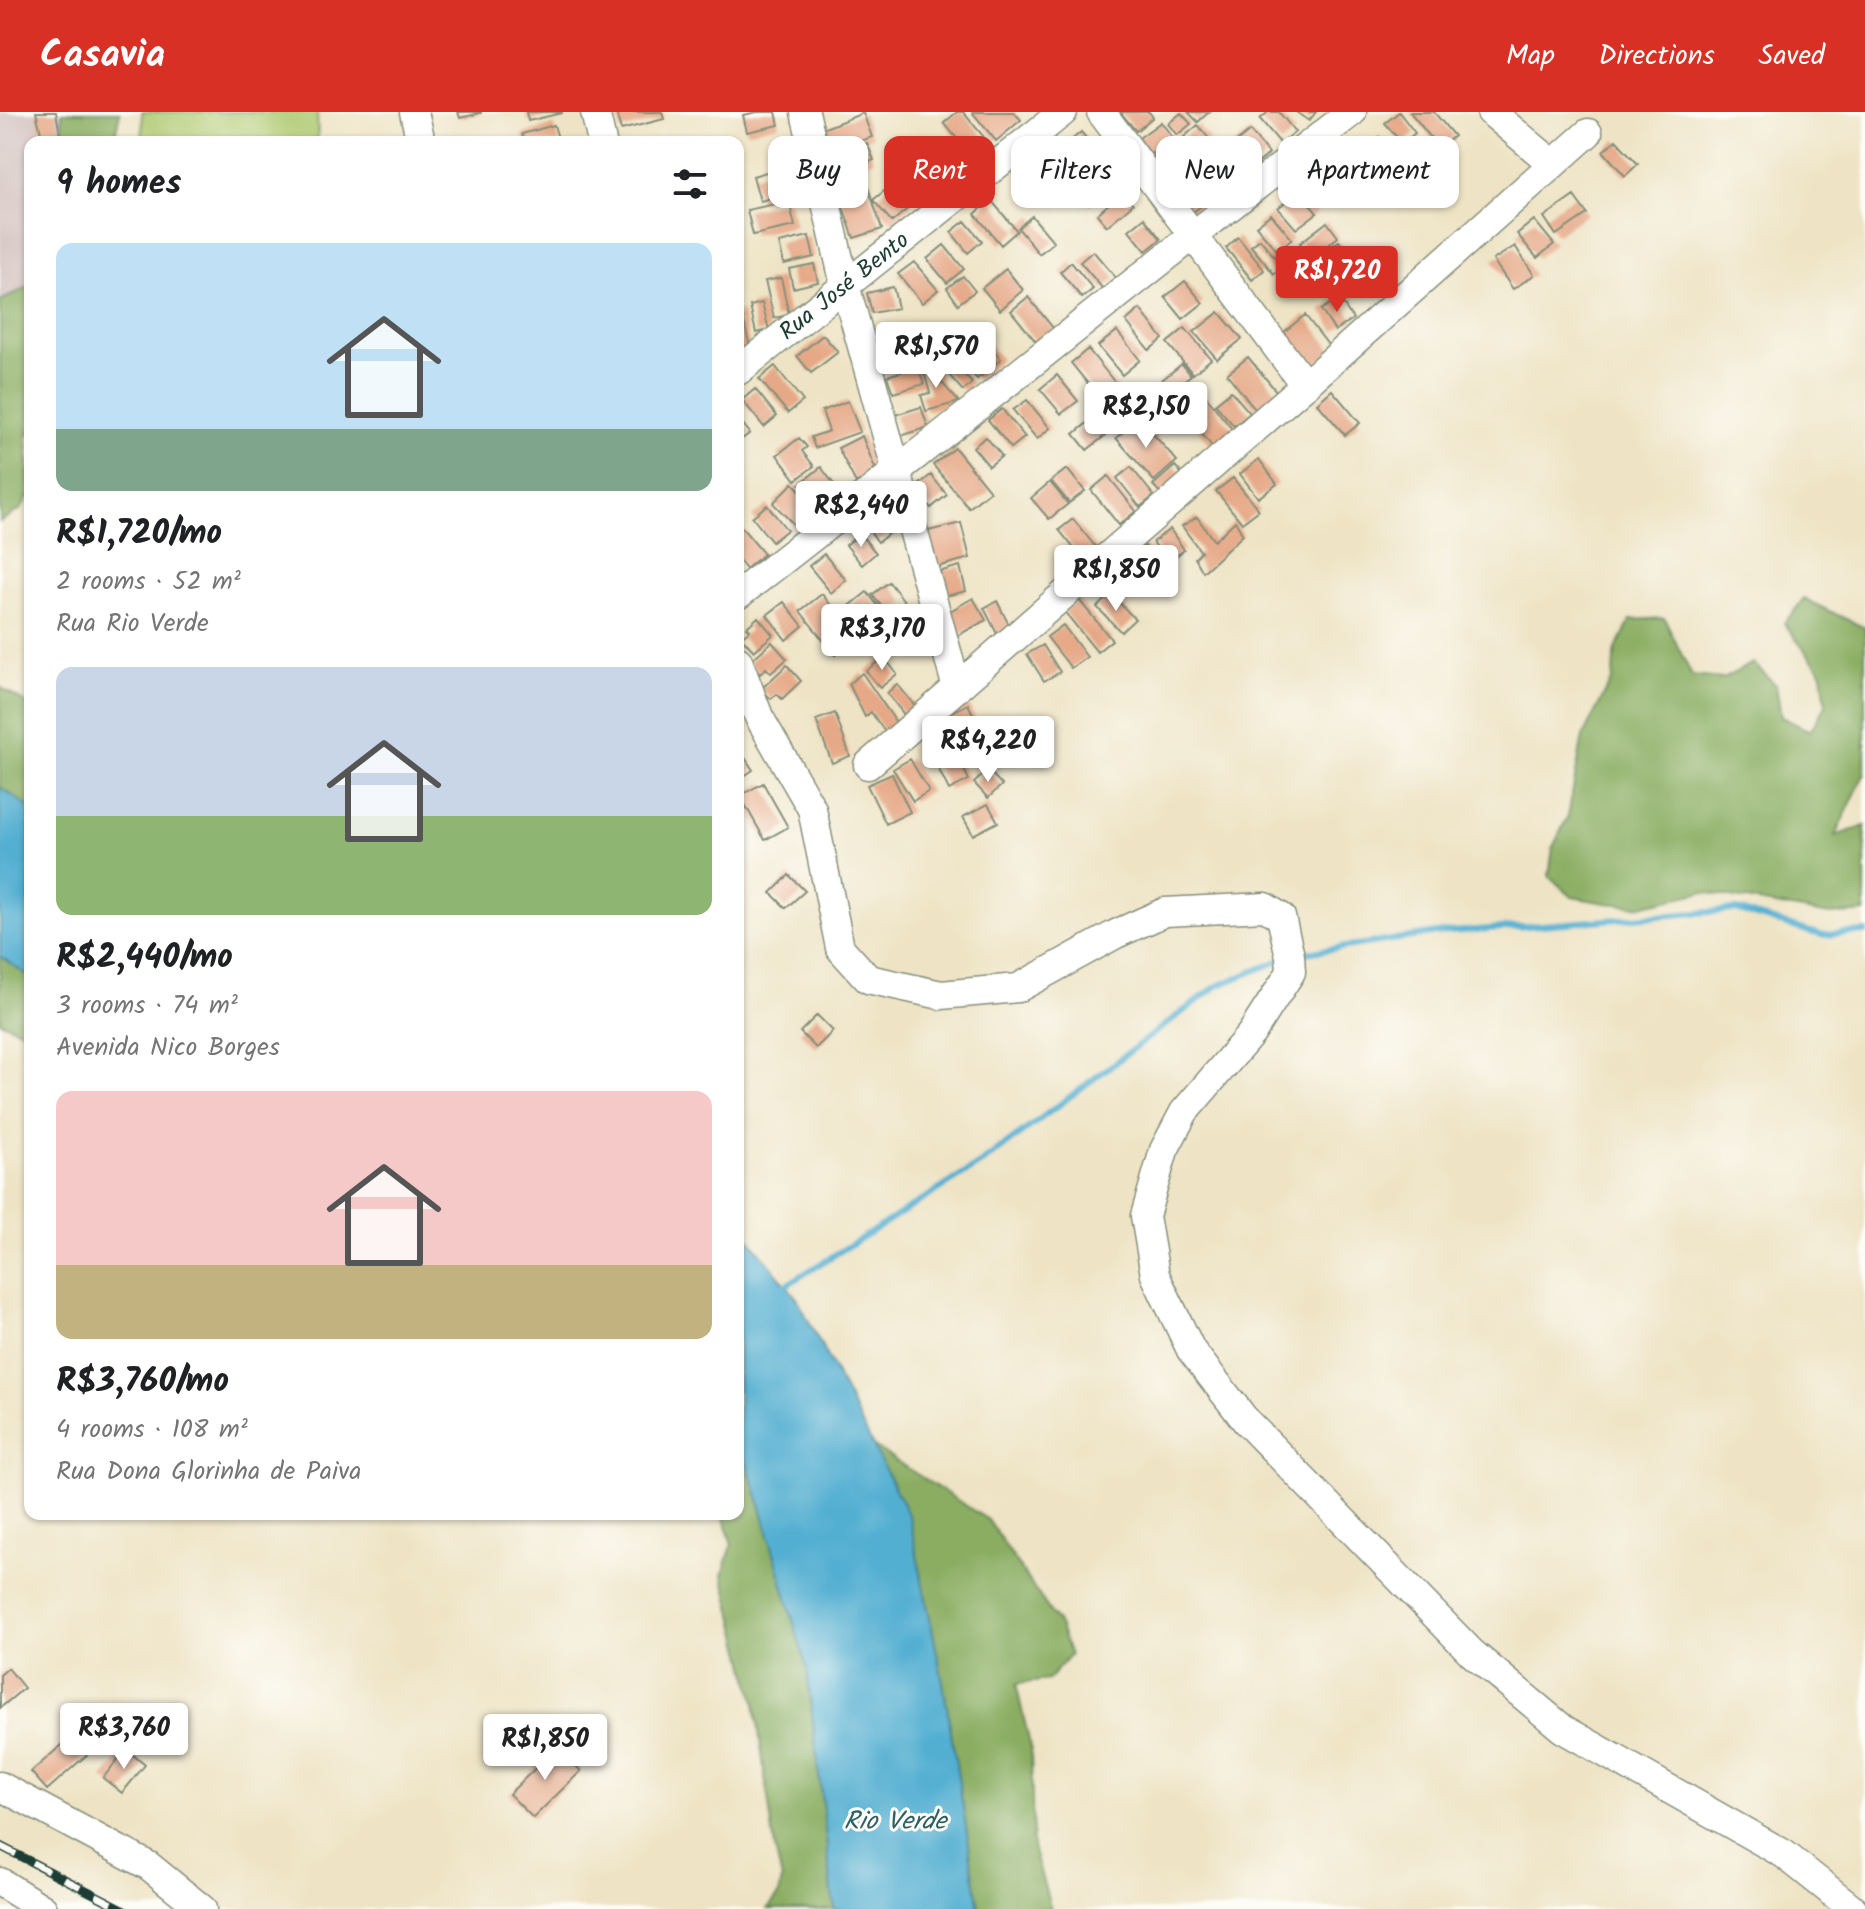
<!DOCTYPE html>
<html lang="en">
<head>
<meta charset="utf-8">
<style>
	:root { --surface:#fff; --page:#f6f6f6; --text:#202124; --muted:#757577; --accent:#d93025 }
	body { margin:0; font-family:Kalam,sans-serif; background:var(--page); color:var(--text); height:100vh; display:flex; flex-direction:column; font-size:30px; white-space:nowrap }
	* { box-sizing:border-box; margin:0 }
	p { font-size:26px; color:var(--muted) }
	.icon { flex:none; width:44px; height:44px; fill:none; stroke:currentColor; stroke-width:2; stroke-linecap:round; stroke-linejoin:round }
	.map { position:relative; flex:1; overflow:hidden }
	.drawer { position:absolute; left:24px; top:24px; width:720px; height:1384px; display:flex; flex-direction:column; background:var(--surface); border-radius:16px; box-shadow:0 2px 6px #0004 }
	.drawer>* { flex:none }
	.top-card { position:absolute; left:768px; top:24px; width:760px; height:72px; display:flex; gap:16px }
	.price { position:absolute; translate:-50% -68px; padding:0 18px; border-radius:8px; background:#fff; color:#222; font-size:26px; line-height:52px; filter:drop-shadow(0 2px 4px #0008) }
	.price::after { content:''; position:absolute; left:50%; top:48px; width:24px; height:18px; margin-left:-12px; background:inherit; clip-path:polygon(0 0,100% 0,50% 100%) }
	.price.active { background:var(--accent); color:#fff }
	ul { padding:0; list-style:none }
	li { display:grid; align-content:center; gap:16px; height:424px; padding:0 32px }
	li span { display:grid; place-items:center; height:248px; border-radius:16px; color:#555 }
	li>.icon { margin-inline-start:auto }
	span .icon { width:144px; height:144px; fill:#fffc; stroke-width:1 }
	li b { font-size:34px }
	h2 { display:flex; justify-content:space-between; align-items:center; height:96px; padding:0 32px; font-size:34px }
	.pill { padding:0 28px; border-radius:16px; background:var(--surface); box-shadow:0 2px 6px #0004; font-size:28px; line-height:72px }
	.pill.active { background:var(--accent); color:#fff }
	header { display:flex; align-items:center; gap:48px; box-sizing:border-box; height:112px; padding:0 40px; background:var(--accent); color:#fff }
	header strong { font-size:38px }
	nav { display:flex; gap:44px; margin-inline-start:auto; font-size:28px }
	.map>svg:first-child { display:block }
</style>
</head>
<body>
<header>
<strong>Casavia</strong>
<nav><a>Map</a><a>Directions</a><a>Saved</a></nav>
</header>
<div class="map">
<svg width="1865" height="1797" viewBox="0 0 1865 1797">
	<rect width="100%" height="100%" fill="#fdfcf7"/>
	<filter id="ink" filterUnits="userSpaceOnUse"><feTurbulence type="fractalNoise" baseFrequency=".0125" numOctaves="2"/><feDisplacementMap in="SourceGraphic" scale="16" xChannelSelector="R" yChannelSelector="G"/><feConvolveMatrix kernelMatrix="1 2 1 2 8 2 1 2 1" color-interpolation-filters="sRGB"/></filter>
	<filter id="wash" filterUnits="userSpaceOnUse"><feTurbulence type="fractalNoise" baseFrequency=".006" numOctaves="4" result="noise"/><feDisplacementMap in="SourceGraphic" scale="32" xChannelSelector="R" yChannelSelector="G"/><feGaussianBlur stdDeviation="1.8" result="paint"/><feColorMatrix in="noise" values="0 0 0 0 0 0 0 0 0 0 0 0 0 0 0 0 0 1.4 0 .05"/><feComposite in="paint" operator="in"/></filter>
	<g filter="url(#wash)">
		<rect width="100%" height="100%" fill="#eee3c4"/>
		<path fill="#d1c0bd" d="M 0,0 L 62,0 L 64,23 L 63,30 L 30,30 L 30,174 L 0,189 Z"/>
		<path fill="#aec96f" stroke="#668352" stroke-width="2" d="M 142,0 L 317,0 L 318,30 L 143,30 Z"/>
		<path fill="#8aad62" stroke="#54754b" stroke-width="2" d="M 62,0 L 120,0 L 114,30 L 63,30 Z
			M 30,174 L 30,321 L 27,324 L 29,383 L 21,397 L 0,410 L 0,189 Z
			M 1804,487 L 1865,516 L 1865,661 L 1835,724 L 1865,714 L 1865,800 L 1830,803 L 1703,780 L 1639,794 L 1606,791 L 1572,785 L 1549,764 L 1553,735 L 1568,704 L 1583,624 L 1612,567 L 1616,537 L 1631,508 L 1664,506 L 1692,564 L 1723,567 L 1753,551 L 1776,573 L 1781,605 L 1810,619 L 1826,593 L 1822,561 L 1784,511 Z
			M 0,575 L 30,594 L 30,696 L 0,675 Z
			M 0,844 L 30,865 L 30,923 L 0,909 Z
			M 738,1329 L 755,1374 L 807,1557 L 834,1797 L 767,1797 L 779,1783 L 782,1767 L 775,1737 L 755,1590 L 723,1463 L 732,1433 L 723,1402 L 738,1402 Z
			M 873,1334 L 988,1408 L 1059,1513 L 1070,1543 L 1048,1568 L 1016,1572 L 1031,1637 L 1033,1735 L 1051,1797 L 979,1797 L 943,1570 Z"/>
		<path fill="#53afd1" stroke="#397682" stroke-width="2" d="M 0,675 L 30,696 L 30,865 L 0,844 Z
			M 738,1113 L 797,1186 L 909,1404 L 943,1570 L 979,1797 L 834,1797 L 807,1557 L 755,1374 L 738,1329 Z"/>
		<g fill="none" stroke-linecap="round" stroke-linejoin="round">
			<path stroke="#53afd1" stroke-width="6" d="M 1299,842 L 1437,821 L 1736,798 L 1821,823 L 1865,820
				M 780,1177 L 983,1050 L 1217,874 L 1281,848"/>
		</g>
		<g id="blocks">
			<path fill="#e6a987" d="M 36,0 L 56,0 L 60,22 L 42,25 Z
				M 458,0 L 481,0 L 481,1 L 460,6 Z
				M 526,0 L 562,0 L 562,1 L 528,9 Z
				M 616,0 L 662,0 L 664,7 L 621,18 Z
				M 757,0 L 776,0 L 779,13 L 747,20 L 743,3 Z
				M 957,0 L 963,0 L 989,31 L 972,45 L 944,11 Z
				M 972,0 L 1014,0 L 1021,8 L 996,29 Z
				M 1120,0 L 1149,0 L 1153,5 L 1136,19 Z
				M 1188,0 L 1209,0 L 1198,10 Z
				M 1268,0 L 1279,0 L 1295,20 L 1281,32 L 1260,7 Z
				M 1296,0 L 1316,0 L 1309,9 Z
				M 1399,0 L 1415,21 L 1402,32 L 1385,11 Z
				M 1410,0 L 1434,0 L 1454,24 L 1439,36 Z
				M 863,1 L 872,25 L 831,40 L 822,17 Z
				M 1181,1 L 1191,12 L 1177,23 L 1168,12 Z
				M 1161,10 L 1173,26 L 1151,42 L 1139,26 Z
				M 554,13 L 559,30 L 524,30 L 522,22 Z
				M 1198,13 L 1210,28 L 1195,39 L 1184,25 Z
				M 1250,19 L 1269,42 L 1252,56 L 1233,33 Z
				M 1081,20 L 1102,45 L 1083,61 L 1062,36 Z
				M 1379,25 L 1398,48 L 1380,63 L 1361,39 Z
				M 1616,28 L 1638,52 L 1625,64 L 1603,39 Z
				M 1047,29 L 1059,42 L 1042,56 L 1030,42 Z
				M 1174,29 L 1186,45 L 1164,60 L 1153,44 Z
				M 867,31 L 874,48 L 841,62 L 834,44 Z
				M 1227,32 L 1252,62 L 1240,72 L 1215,42 Z
				M 1350,38 L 1368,60 L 1353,72 L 1336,49 Z
				M 953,39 L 962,50 L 950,59 L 941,48 Z
				M 914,44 L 937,72 L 918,89 L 894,60 Z
				M 1211,44 L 1234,73 L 1221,84 L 1197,54 Z
				M 786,54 L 794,80 L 760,89 L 753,64 Z
				M 1190,54 L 1214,84 L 1192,101 L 1169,72 Z
				M 1108,57 L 1118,72 L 1089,92 L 1078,76 Z
				M 1326,60 L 1343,81 L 1327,93 L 1310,72 Z
				M 867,72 L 882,117 L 854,126 L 838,81 Z
				M 893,72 L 912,93 L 892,110 L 873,88 Z
				M 1299,79 L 1317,101 L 1296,117 L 1278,96 Z
				M 1123,80 L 1133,92 L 1107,114 L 1097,102 Z
				M 1574,84 L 1587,102 L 1556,123 L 1544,105 Z
				M 991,88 L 1017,119 L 1001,133 L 975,102 Z
				M 789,89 L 795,114 L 753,123 L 747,98 Z
				M 1271,102 L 1292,127 L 1277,139 L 1256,114 Z
				M 1032,104 L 1054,130 L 1039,142 L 1018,116 Z
				M 1144,106 L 1161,127 L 1146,139 L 1129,118 Z
				M 1534,108 L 1554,132 L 1537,146 L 1517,122 Z
				M 965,109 L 982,129 L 968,141 L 951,120 Z
				M 1327,110 L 1338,125 L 1312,146 L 1300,131 Z
				M 809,124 L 814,145 L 784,152 L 779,131 Z
				M 1238,125 L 1264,158 L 1252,168 L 1226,136 Z
				M 1260,127 L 1283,155 L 1274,162 L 1251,134 Z
				M 1339,129 L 1354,150 L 1313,178 L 1295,153 L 1309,144 L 1312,148 Z
				M 944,133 L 964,157 L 947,171 L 927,147 Z
				M 1515,134 L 1534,163 L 1513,177 L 1493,148 Z
				M 1093,139 L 1116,166 L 1103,177 L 1080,150 Z
				M 914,150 L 938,178 L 922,191 L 898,162 Z
				M 1071,150 L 1093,177 L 1082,186 L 1060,160 Z
				M 814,152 L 818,170 L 793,176 L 789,157 Z
				M 1006,157 L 1023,178 L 1000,198 L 982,176 Z
				M 963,164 L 975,179 L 958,192 L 947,176 Z
				M 781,166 L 789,203 L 774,206 L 765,169 Z
				M 1185,169 L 1203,191 L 1183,207 L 1165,185 Z
				M 893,175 L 898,196 L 872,201 L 867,181 Z
				M 1028,185 L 1054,217 L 1037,231 L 1011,199 Z
				M 1339,186 L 1353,207 L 1335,219 L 1321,198 Z
				M 762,191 L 769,218 L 756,221 L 750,194 Z
				M 1140,197 L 1163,227 L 1149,238 L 1126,209 Z
				M 742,200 L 751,240 L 738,243 L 738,201 Z
				M 1219,200 L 1242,227 L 1217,247 L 1194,220 Z
				M 1305,203 L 1332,238 L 1306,259 L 1278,225 Z
				M 1185,216 L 1211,247 L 1193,262 L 1167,231 Z
				M 1117,219 L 1140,248 L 1122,263 L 1098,234 Z
				M 823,223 L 838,240 L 811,261 L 797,244 Z
				M 986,229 L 1001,247 L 977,267 L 961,249 Z
				M 911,230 L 915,248 L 884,256 L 879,237 Z
				M 1088,237 L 1136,297 L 1119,310 L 1071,251 Z
				M 1248,245 L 1277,280 L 1255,297 L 1227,262 Z
				M 933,249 L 942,271 L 959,290 L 926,299 L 921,283 L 930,281 L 922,253 Z
				M 953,249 L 972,271 L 963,279 L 944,257 Z
				M 1182,252 L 1191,263 L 1166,282 L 1158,271 Z
				M 775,254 L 803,289 L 788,301 L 759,267 Z
				M 918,255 L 924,272 L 893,281 L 887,264 Z
				M 1057,263 L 1078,289 L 1061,302 L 1040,277 Z
				M 755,277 L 777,304 L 764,315 L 742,288 Z
				M 1332,278 L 1360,311 L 1345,323 L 1317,291 Z
				M 1231,279 L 1250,301 L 1234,314 L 1215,292 Z
				M 1205,283 L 1235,321 L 1215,338 L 1184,300 Z
				M 1027,288 L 1050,316 L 1037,327 L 1013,298 Z
				M 848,289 L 860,320 L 815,336 L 811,325 L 829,319 L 822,299 Z
				M 921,295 L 928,315 L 901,324 L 895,303 Z
				M 1002,297 L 1025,325 L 1011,336 L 988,308 Z
				M 1098,302 L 1112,318 L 1087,338 L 1074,322 Z
				M 738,306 L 750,321 L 738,330 Z
				M 1139,306 L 1177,349 L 1154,369 L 1116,326 Z
				M 862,324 L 875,356 L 858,375 L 838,336 Z
				M 986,325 L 1002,344 L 989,354 L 973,335 Z
				M 799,326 L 807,335 L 802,339 L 814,354 L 796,368 L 777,343 Z
				M 955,336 L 990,379 L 969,396 L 933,353 Z
				M 1259,347 L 1277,372 L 1258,386 L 1240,362 Z
				M 1175,354 L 1185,365 L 1163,384 L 1153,373 Z
				M 821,355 L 836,375 L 815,391 L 800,372 Z
				M 1131,355 L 1154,384 L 1140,395 L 1117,366 Z
				M 1067,357 L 1085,379 L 1069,391 L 1051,369 Z
				M 931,363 L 947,383 L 931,396 L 915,376 Z
				M 1108,364 L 1136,399 L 1119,413 L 1091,378 Z
				M 1233,366 L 1259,398 L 1242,411 L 1216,379 Z
				M 1050,370 L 1068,392 L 1049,407 L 1031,386 Z
				M 793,371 L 817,396 L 797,416 L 773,391 Z
				M 767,393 L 787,418 L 772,430 L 752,405 Z
				M 874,404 L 888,422 L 878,430 L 864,412 Z
				M 1197,405 L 1214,429 L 1235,409 L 1243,423 L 1203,460 L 1195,446 L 1201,440 L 1182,414 Z
				M 1073,407 L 1099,439 L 1085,450 L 1059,418 Z
				M 738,411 L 764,442 L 746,457 L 738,447 Z
				M 961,411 L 970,446 L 929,457 L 920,421 Z
				M 1170,417 L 1184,438 L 1168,450 L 1153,430 Z
				M 860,422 L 876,441 L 862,453 L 846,433 Z
				M 1145,434 L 1170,466 L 1151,480 L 1126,448 Z
				M 824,442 L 846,468 L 831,481 L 809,454 Z
				M 960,454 L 966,479 L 941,485 L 935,461 Z
				M 889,470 L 905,490 L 889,503 L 872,483 Z
				M 867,480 L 885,503 L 864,519 L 846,497 Z
				M 822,482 L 857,526 L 835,543 L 800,499 Z
				M 1111,482 L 1135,507 L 1121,520 L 1097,495 Z
				M 973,486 L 986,508 L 957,524 L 945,502 Z
				M 1079,488 L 1112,528 L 1097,540 L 1064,499 Z
				M 997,489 L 1011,517 L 998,524 L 984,496 Z
				M 784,490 L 803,514 L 786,528 L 767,503 Z
				M 758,505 L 773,523 L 754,539 L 741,525 L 750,518 L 747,515 Z
				M 1063,513 L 1087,545 L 1071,556 L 1047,525 Z
				M 910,515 L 917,523 L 895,541 L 888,533 Z
				M 772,530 L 787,547 L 771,561 L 766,556 L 760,562 L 749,550 Z
				M 1043,533 L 1060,560 L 1044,569 L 1027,542 Z
				M 884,545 L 897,562 L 880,576 L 866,559 Z
				M 787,553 L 801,569 L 782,587 L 777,582 L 771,587 L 761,577 Z
				M 862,561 L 898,613 L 887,623 L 871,600 L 865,605 L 849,572 Z
				M 897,572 L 917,596 L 906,605 L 887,581 Z
				M 968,592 L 983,622 L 974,625 L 981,643 L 965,651 L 946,603 Z
				M 835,601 L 850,644 L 832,651 L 816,608 Z
				M 950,630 L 969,668 L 949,678 L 930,640 Z
				M 741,640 L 753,658 L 738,668 L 738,642 Z
				M 910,647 L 929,679 L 913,689 L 893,657 Z
				M 988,658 L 1002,673 L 988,686 L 974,671 Z
				M 892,662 L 910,700 L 886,712 L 867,673 Z
				M 763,671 L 788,715 L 765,728 L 740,684 Z
				M 988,692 L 998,710 L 973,723 L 963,705 Z
				M 789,763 L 805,779 L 786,796 L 771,781 Z
				M 817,903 L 833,919 L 816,936 L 800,920 Z
				M 8,1556 L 24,1576 L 0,1596 L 0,1563 Z
				M 73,1623 L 89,1641 L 47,1678 L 31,1660 Z
				M 557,1635 L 581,1659 L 533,1706 L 509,1682 Z
				M 126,1637 L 145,1653 L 122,1681 L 103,1666 Z"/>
		</g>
	</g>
	<g filter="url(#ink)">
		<use href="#blocks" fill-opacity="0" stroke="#86907c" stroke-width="2"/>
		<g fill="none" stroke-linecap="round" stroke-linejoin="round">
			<defs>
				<g id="minor">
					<path d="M 414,0 L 421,30"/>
					<path d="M 595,0 L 602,30"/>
					<path d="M 805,0 L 845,173 L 957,576"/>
					<path d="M 1101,0 L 1305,273"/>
					<path d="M 1491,0 L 1553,52"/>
					<path id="s1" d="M 738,259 L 1063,0"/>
					<path d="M 738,483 C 944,324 1145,158 1352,0"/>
					<path d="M 738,549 L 759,605 L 812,697 L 840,836 L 868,867 L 941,883 L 1018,876 L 1116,822 L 1165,800 L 1265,795 L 1281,805 L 1290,844 L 1291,860 L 1251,922 L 1184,1000 L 1164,1038 L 1145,1104 L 1155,1163 L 1191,1238 L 1246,1309 L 1472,1541 L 1563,1617 L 1784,1742 L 1853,1797"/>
					<path d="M 868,653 L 1305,273 L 1588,21"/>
					<path d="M 0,1674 L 149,1754 L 202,1797"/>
					<path d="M 0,1770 L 43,1797"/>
				</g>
			</defs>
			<use href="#minor" stroke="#86907c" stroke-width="31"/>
			<use href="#minor" stroke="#fff" stroke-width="28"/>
			<defs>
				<path id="rail" d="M 0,1734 L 123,1797"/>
			</defs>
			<use href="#rail" stroke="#1f3d34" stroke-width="9"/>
			<use href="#rail" stroke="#fdfcf7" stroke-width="6" stroke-dasharray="18" stroke-linecap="butt"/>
		</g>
	</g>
	<g text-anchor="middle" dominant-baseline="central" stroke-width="6" stroke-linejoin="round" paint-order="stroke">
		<g font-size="24" fill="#1f3d34" stroke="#fdfcf7">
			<text stroke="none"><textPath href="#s1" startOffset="136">Rua José Bento</textPath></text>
		</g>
		<g font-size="26" font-style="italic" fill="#2f5f63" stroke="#fdfcf7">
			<text x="895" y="1710">Rio Verde</text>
		</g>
	</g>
</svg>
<b class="price active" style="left:1337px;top:202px">R$1,720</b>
<b class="price" style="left:936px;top:278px">R$1,570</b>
<b class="price" style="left:1146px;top:338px">R$2,150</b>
<b class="price" style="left:861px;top:437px">R$2,440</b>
<b class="price" style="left:1116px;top:501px">R$1,850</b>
<b class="price" style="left:882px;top:560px">R$3,170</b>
<b class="price" style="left:988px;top:672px">R$4,220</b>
<b class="price" style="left:124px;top:1659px">R$3,760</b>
<b class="price" style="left:545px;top:1670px">R$1,850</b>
<div class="top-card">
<a class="pill">Buy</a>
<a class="pill active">Rent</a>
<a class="pill">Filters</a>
<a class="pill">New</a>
<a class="pill">Apartment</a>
</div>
<section class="drawer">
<h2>9 homes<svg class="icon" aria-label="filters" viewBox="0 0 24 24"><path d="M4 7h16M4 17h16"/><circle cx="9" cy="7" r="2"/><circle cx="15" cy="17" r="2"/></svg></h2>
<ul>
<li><span style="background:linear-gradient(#bfe0f5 75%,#7fa58c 0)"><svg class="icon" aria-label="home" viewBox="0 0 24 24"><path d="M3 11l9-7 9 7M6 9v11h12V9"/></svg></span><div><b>R$1,720/mo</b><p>2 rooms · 52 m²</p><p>Rua Rio Verde</p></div></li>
<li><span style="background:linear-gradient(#c9d6e8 60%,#8fb573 0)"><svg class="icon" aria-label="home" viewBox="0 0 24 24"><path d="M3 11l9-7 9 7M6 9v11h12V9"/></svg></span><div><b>R$2,440/mo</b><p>3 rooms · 74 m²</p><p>Avenida Nico Borges</p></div></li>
<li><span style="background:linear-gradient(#f6c9c9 70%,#c2b280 0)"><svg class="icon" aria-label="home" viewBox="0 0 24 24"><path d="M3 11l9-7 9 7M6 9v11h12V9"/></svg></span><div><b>R$3,760/mo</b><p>4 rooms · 108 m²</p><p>Rua Dona Glorinha de Paiva</p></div></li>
</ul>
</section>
</div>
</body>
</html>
